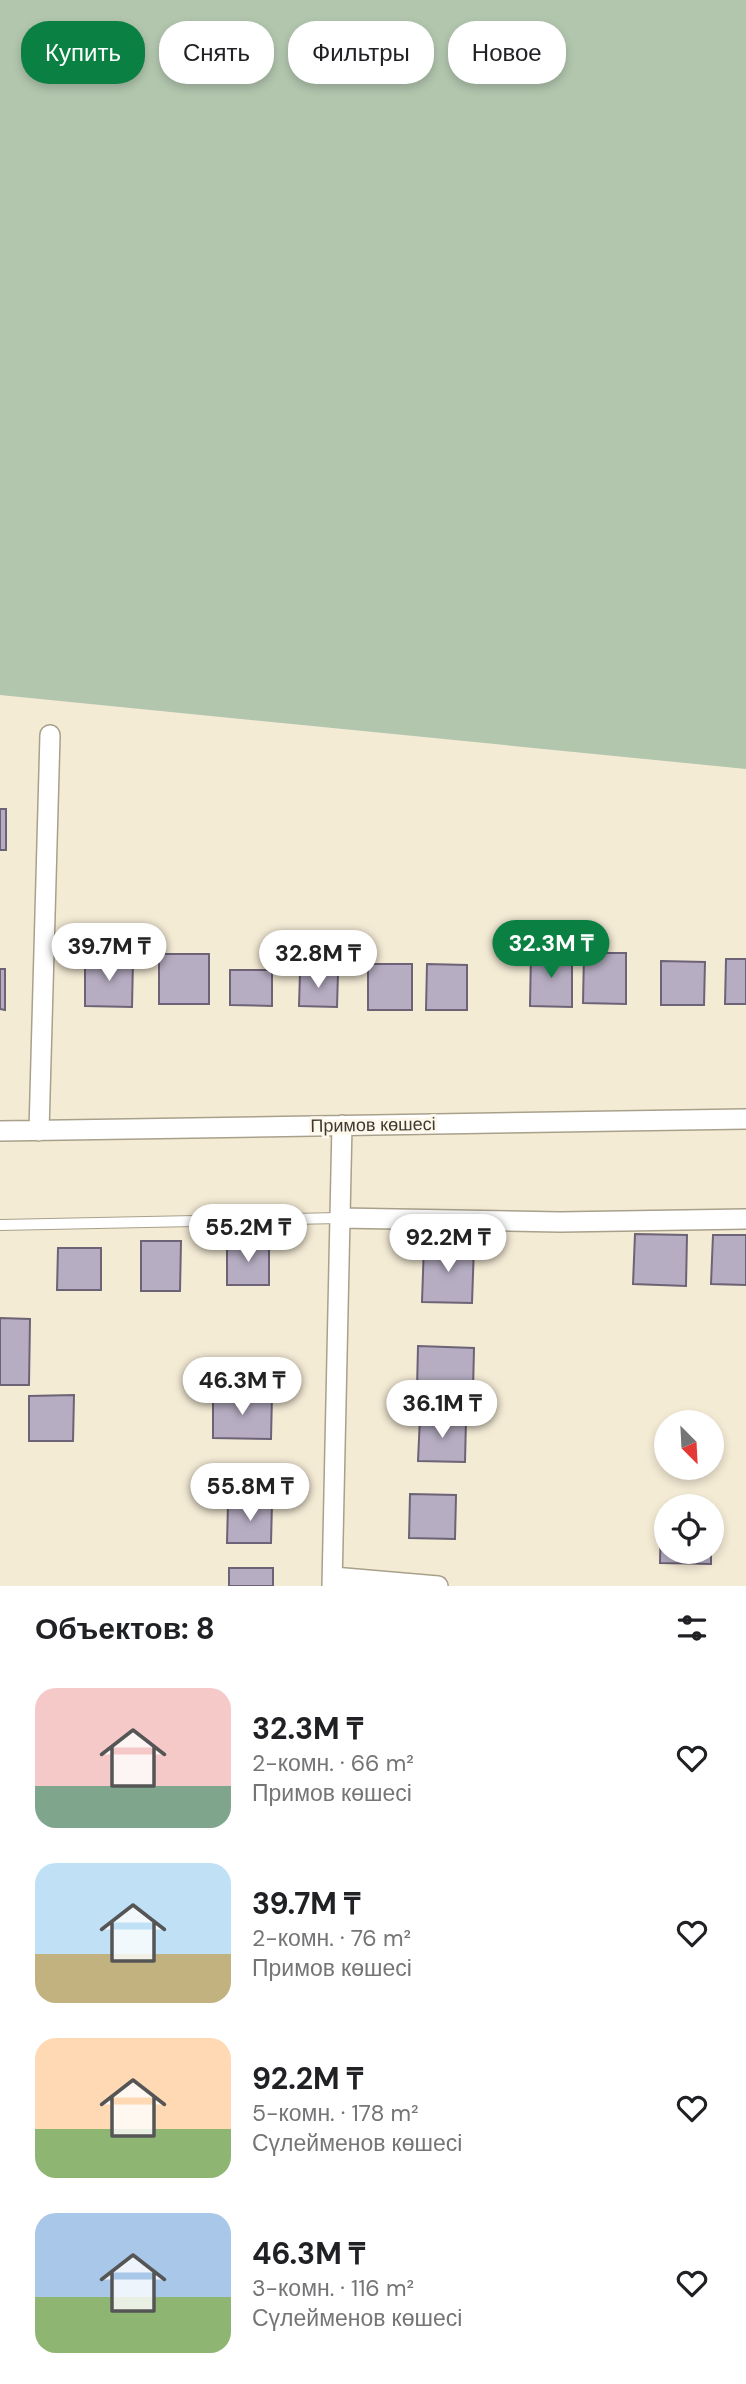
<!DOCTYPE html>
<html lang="ru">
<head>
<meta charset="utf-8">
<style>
	:root { --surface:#fff; --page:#f6f6f6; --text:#202124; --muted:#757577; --accent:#0b8043 }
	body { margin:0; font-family:"DM Sans",sans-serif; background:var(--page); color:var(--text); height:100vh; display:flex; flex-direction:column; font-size:26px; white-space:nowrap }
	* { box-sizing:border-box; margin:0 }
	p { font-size:23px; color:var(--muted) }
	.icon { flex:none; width:38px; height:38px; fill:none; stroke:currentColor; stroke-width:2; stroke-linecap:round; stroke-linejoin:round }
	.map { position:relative; height:1586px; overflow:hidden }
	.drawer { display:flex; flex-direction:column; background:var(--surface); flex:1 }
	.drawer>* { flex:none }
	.top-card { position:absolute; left:21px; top:21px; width:705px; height:63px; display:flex; gap:14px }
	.needle { width:46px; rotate:156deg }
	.fabs { position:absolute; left:654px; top:1410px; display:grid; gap:14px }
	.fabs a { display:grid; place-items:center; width:70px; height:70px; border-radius:50%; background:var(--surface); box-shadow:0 4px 10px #0003; font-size:35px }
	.price { position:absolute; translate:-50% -60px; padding:0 16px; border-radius:24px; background:#fff; color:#222; font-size:23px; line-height:46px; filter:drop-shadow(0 2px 4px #0008) }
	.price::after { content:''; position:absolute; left:50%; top:42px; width:21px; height:16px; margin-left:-10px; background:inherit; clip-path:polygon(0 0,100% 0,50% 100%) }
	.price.on { background:var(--accent); color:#fff }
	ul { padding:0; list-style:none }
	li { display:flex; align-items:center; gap:21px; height:175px; padding:0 35px }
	li span { display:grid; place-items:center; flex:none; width:196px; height:140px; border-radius:21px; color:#555 }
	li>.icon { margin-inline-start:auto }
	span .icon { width:84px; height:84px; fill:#fffc; stroke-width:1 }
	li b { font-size:30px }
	h2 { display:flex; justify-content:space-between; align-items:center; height:84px; padding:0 35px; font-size:30px }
	.chip { padding:0 24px; border-radius:28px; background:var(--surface); box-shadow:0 4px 10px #0003; font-size:24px; line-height:63px }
	.chip.on { background:var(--accent); color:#fff }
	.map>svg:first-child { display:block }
</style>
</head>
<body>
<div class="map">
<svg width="746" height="1586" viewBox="0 0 746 1586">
	<rect width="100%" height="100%" fill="#f4ebd5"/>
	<path fill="#b2c6ae" d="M 0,0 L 746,0 L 746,769 L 0,695 Z"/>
	<path fill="#b6adc2" stroke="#6c6376" stroke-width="2" d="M 0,809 L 6,809 L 6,850 L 0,850 Z
		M 531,953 L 572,954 L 572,1007 L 530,1006 Z
		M 584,953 L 626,953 L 626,1004 L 583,1003 Z
		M 159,954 L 209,954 L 209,1004 L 159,1004 Z
		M 85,959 L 133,960 L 132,1007 L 85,1006 Z
		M 726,959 L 746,959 L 746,1004 L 725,1004 Z
		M 661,961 L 705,962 L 704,1005 L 661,1005 Z
		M 368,964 L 412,964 L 412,1010 L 368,1010 Z
		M 427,964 L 467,965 L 467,1010 L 426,1010 Z
		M 0,969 L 5,969 L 5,1010 L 0,1009 Z
		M 230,970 L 272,970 L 272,1006 L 230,1005 Z
		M 300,972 L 338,973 L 337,1007 L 299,1006 Z
		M 635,1234 L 687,1235 L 686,1286 L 633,1284 Z
		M 713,1235 L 746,1235 L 746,1285 L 711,1284 Z
		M 141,1241 L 181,1241 L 180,1291 L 141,1291 Z
		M 227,1244 L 269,1244 L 269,1285 L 227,1285 Z
		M 424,1244 L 474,1246 L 472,1303 L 422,1302 Z
		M 58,1248 L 101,1248 L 101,1290 L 57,1290 Z
		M 0,1318 L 30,1319 L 29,1385 L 0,1385 Z
		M 418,1346 L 474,1348 L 473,1391 L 417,1390 Z
		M 74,1395 L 73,1441 L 29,1441 L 29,1396 Z
		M 213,1395 L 272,1395 L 271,1439 L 213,1438 Z
		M 420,1417 L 466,1419 L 465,1462 L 418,1461 Z
		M 410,1494 L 456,1495 L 455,1539 L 409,1538 Z
		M 228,1503 L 272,1503 L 271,1543 L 227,1543 Z
		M 661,1515 L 667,1515 L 667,1552 L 711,1552 L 711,1564 L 660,1563 Z
		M 229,1568 L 273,1568 L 273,1586 L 229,1586 Z"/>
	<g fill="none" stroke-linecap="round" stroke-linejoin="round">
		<defs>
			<path id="lane" d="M 0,1225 L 340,1218"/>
			<path id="street" d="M 0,1131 L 746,1119
				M 39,1131 L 50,735
				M 340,1218 L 560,1222 L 746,1219
				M 333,1577 L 438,1586
				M 332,1586 L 342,1125"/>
		</defs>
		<use href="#lane" stroke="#a8a08b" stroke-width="12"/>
		<use href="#street" stroke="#a8a08b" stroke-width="22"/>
		<use href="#lane" stroke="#fff" stroke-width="10"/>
		<use href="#street" stroke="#fff" stroke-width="19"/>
	</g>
	<g text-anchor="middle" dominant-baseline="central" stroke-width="6" stroke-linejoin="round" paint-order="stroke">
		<g font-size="18" fill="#3e3a32" stroke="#fef8eb">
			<text transform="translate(373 1125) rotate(-1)">Примов көшесі</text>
		</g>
	</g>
</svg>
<div class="fabs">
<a><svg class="needle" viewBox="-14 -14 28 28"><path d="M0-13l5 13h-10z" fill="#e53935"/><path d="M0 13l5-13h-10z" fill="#757577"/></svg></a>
<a><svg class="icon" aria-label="locate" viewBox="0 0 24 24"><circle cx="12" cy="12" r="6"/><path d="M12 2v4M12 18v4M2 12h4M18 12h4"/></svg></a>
</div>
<b class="price on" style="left:551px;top:980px">32.3M ₸</b>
<b class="price" style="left:109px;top:983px">39.7M ₸</b>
<b class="price" style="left:318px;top:990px">32.8M ₸</b>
<b class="price" style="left:248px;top:1264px">55.2M ₸</b>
<b class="price" style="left:448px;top:1274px">92.2M ₸</b>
<b class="price" style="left:242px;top:1417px">46.3M ₸</b>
<b class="price" style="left:442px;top:1440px">36.1M ₸</b>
<b class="price" style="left:250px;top:1523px">55.8M ₸</b>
<div class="top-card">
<a class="chip on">Купить</a>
<a class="chip">Снять</a>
<a class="chip">Фильтры</a>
<a class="chip">Новое</a>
</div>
</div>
<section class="drawer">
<h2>Объектов: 8<svg class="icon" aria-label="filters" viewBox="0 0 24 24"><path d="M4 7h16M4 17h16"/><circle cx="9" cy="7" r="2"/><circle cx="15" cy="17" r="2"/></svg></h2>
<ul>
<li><span style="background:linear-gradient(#f6c9c9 70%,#7fa58c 0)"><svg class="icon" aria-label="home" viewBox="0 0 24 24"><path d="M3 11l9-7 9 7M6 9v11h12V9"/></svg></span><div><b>32.3M ₸</b><p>2-комн. · 66 m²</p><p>Примов көшесі</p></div><svg class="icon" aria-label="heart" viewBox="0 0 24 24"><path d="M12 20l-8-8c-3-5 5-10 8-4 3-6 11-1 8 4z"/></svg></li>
<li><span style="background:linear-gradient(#bfe0f5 65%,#c2b280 0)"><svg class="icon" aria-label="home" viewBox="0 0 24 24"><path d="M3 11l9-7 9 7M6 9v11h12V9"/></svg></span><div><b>39.7M ₸</b><p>2-комн. · 76 m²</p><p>Примов көшесі</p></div><svg class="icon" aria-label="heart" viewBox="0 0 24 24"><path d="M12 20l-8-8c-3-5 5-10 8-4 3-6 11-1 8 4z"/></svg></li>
<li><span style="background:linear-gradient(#ffd9b3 65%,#8fb573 0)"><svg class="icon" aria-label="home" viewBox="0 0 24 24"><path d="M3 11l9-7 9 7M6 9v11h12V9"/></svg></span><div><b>92.2M ₸</b><p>5-комн. · 178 m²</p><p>Сүлейменов көшесі</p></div><svg class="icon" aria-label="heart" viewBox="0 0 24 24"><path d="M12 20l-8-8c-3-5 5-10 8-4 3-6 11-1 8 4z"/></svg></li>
<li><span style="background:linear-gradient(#a9c7e8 60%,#8fb573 0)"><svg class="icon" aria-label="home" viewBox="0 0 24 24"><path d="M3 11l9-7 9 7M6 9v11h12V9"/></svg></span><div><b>46.3M ₸</b><p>3-комн. · 116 m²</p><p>Сүлейменов көшесі</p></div><svg class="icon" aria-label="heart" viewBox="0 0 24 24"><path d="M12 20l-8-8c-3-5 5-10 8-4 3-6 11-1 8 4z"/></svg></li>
</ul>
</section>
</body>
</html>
